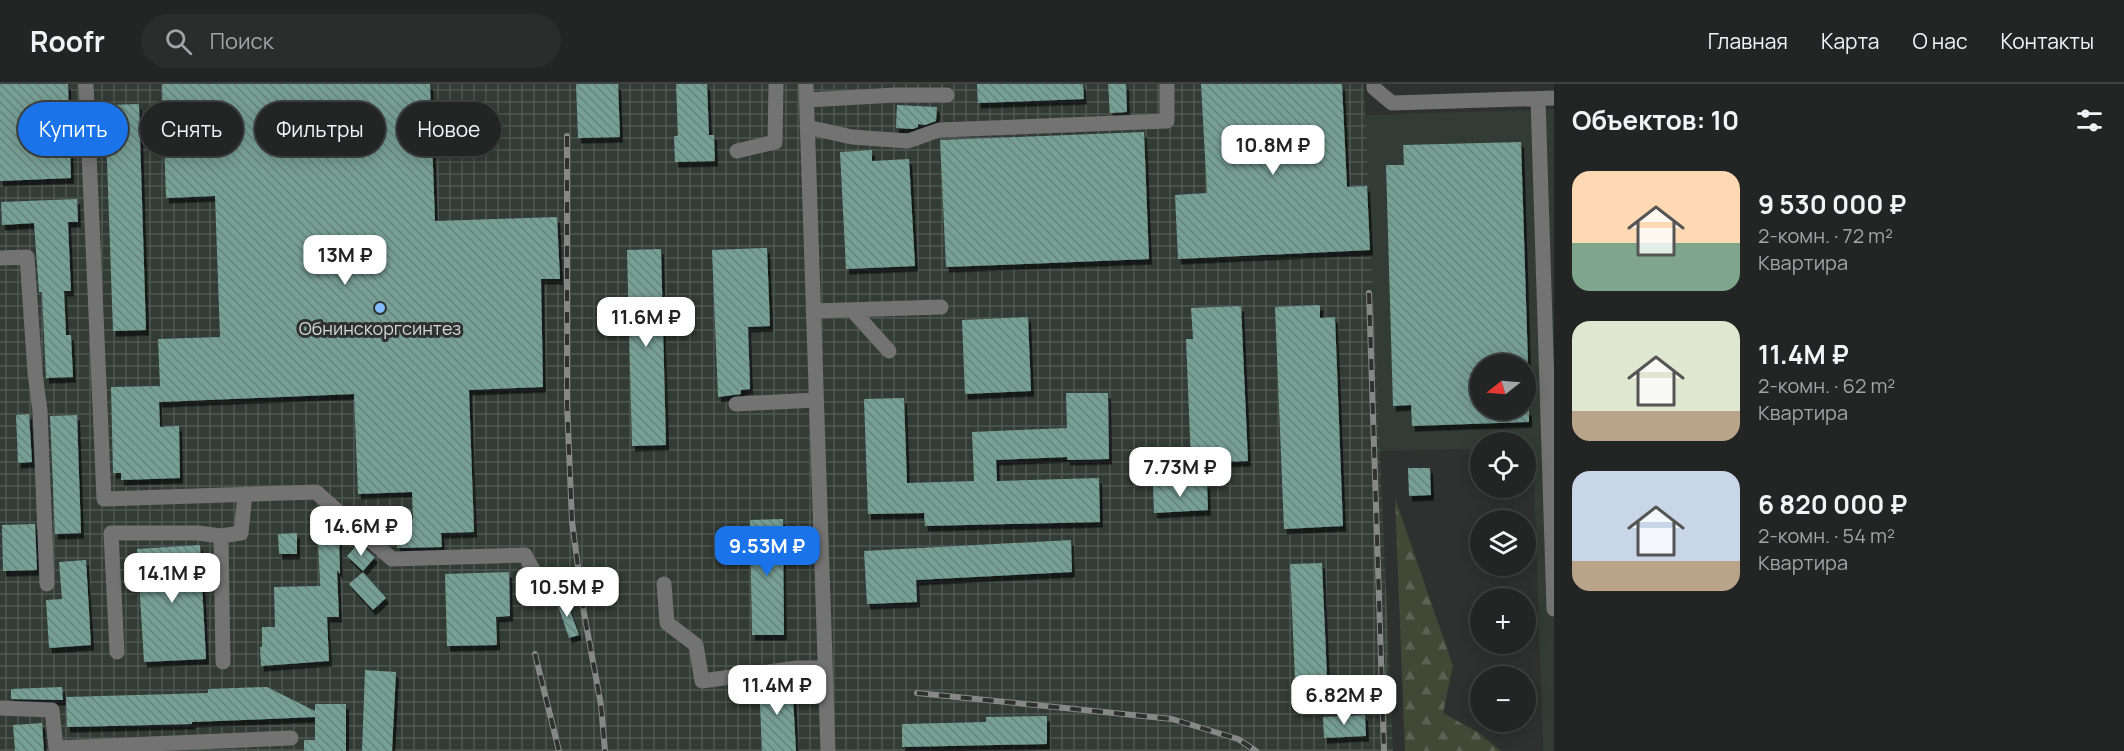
<!DOCTYPE html>
<html lang="ru">
<head>
<meta charset="utf-8">
<style>
	:root { --surface:#222523; --page:#2a2d2b; --text:#f1f3f6; --muted:#a2a5a6; --line:#3f4241; --accent:#1a73e8 }
	body { margin:0; font-family:Manrope,sans-serif; background:var(--page); color:var(--text); height:100vh; display:flex; flex-direction:column; font-size:22px; white-space:nowrap }
	* { box-sizing:border-box; margin:0 }
	p { font-size:20px; color:var(--muted) }
	.icon { flex:none; width:33px; height:33px; fill:none; stroke:currentColor; stroke-width:2; stroke-linecap:round; stroke-linejoin:round }
	.map { position:relative; flex:1; overflow:hidden }
	.details { display:flex; flex-direction:column; background:var(--surface); width:570px }
	.details>* { flex:none }
	.guide { position:absolute; left:18px; top:18px; width:570px; height:54px; display:flex; gap:12px }
	.needle { width:39px; rotate:253deg }
	.tools { position:absolute; left:1470px; top:270px; display:grid; gap:12px }
	.tools a { display:grid; place-items:center; width:66px; height:66px; border-radius:50%; background:var(--surface); box-shadow:0 3px 15px #0003,0 0 0 2px var(--line); font-size:30px }
	.price { position:absolute; translate:-50% -51px; padding:0 14px; border-radius:12px; background:#fff; color:#222; font-size:20px; line-height:39px; filter:drop-shadow(0 2px 3px #0008) }
	.price::after { content:''; position:absolute; left:50%; top:36px; width:18px; height:14px; margin-left:-9px; background:inherit; clip-path:polygon(0 0,100% 0,50% 100%) }
	.price.selected { background:var(--accent); color:#fff }
	ul { padding:0; list-style:none }
	li { display:flex; align-items:center; gap:18px; height:150px; padding:0 18px }
	li span { display:grid; place-items:center; flex:none; width:168px; height:120px; border-radius:18px; color:#555 }
	li>.icon { margin-inline-start:auto }
	span .icon { width:72px; height:72px; fill:#fffc; stroke-width:1 }
	li b { font-size:26px }
	h2 { display:flex; justify-content:space-between; align-items:center; height:72px; padding:0 18px; font-size:26px }
	.chip { padding:0 21px; border-radius:27px; background:var(--surface); box-shadow:0 3px 15px #0003,0 0 0 2px var(--line); font-size:21px; line-height:54px }
	.chip.selected { background:var(--accent); color:#fff }
	header { display:flex; align-items:center; gap:36px; box-sizing:border-box; height:84px; padding:0 30px; background:var(--surface); border-bottom:2px solid var(--line) }
	header strong { font-size:28px }
	nav { display:flex; gap:33px; margin-inline-start:auto; font-size:21px }
	.search { width:420px; height:54px; background:var(--page); display:flex; align-items:center; gap:15px; box-sizing:border-box; padding:0 21px; border-radius:33px; color:var(--muted); font-size:22px }
	main { display:flex; flex:1; min-height:0 }
	.map>svg:first-child { display:block }
</style>
</head>
<body>
<header>
<strong>Roofr</strong>
<div class="search"><svg class="icon" aria-label="search" viewBox="0 0 24 24"><circle cx="10" cy="10" r="6"/><path d="M15 15l6 6"/></svg>Поиск</div>
<nav><a>Главная</a><a>Карта</a><a>О нас</a><a>Контакты</a></nav>
</header>
<main>
<div class="map">
<svg width="1554" height="667" viewBox="0 0 1554 667">
	<defs>
		<pattern id="industrial-grid" width="8" height="8" patternUnits="userSpaceOnUse" patternTransform="scale(1.5)"><rect width="8" height="8" fill="#323b36"/><path d="M0 4h8M4 0v8" fill="none" stroke="#4f5752"/></pattern>
		<pattern id="forest-firs" width="22" height="20" patternUnits="userSpaceOnUse" patternTransform="scale(1.5)"><rect width="22" height="20" fill="#424836"/><path d="M5 1l3.5 6h-7zM16 11l3.5 6h-7z" fill="#5c6252"/></pattern>
		<pattern id="building-back-hatch" width="6" height="6" patternUnits="userSpaceOnUse" patternTransform="scale(1.5)"><rect width="6" height="6" fill="#77a095"/><path d="M-1 5l2 2M0 0l6 6M5-1l2 2" fill="none" stroke="#66837c"/></pattern>
		<filter id="shadow"><feDropShadow dx="3" dy="5.5" stdDeviation="0" flood-color="#0009"/></filter>
	</defs>
	<rect width="100%" height="100%" fill="#2e312f"/>
	<path fill="#323b36" fill-rule="evenodd" d="M 1554,25 L 1554,667 L 1543,667 L 1533,364 L 1526,364 L 1526,358 L 1480,358 L 1480,365 L 1379,367 L 1365,31 ZM 1480,280 L 1526,280 L 1526,326 L 1480,326 Z"/>
	<path fill="url(#industrial-grid)" d="M 0,0 L 1364,0 L 1393,667 L 0,667 Z"/>
	<path fill="url(#forest-firs)" d="M 1395,414 L 1453,582 L 1443,629 L 1479,649 L 1501,667 L 1405,667 Z"/>
	<path fill="url(#building-back-hatch)" filter="url(#shadow)" d="M 0,0 L 68,0 L 71,94 L 0,97 Z
		M 162,0 L 430,0 L 435,137 L 557,133 L 560,195 L 541,195 L 543,303 L 469,306 L 474,448 L 441,449 L 442,463 L 397,464 L 396,435 L 413,435 L 412,408 L 358,410 L 354,310 L 159,318 L 160,343 L 179,342 L 180,394 L 121,396 L 121,389 L 113,389 L 111,303 L 160,302 L 158,255 L 220,253 L 215,112 L 166,114 Z
		M 576,0 L 618,0 L 620,53 L 578,54 Z
		M 676,0 L 707,0 L 709,51 L 714,51 L 715,77 L 675,78 L 674,52 L 678,52 Z
		M 977,0 L 1083,0 L 1084,15 L 978,19 Z
		M 1108,0 L 1126,0 L 1127,28 L 1110,29 Z
		M 1201,0 L 1342,0 L 1347,103 L 1367,102 L 1370,166 L 1178,175 L 1175,111 L 1207,109 Z
		M 139,20 L 146,246 L 113,247 L 105,21 Z
		M 897,21 L 937,23 L 936,37 L 925,41 L 918,40 L 918,43 L 913,45 L 896,44 Z
		M 1144,48 L 1149,175 L 946,183 L 940,56 Z
		M 1521,58 L 1528,280 L 1480,280 L 1480,326 L 1529,326 L 1529,338 L 1412,342 L 1411,321 L 1393,322 L 1386,81 L 1404,81 L 1403,61 Z
		M 872,66 L 872,77 L 909,75 L 915,182 L 846,185 L 840,68 Z
		M 77,115 L 78,138 L 68,138 L 71,207 L 64,207 L 66,251 L 71,251 L 73,293 L 46,294 L 42,208 L 39,208 L 34,139 L 2,141 L 1,118 Z
		M 767,164 L 770,242 L 748,243 L 750,305 L 741,306 L 741,310 L 718,313 L 712,166 Z
		M 661,165 L 666,361 L 632,362 L 627,166 Z
		M 1320,221 L 1320,234 L 1335,233 L 1343,442 L 1284,445 L 1275,223 Z
		M 1241,222 L 1248,377 L 1191,379 L 1186,255 L 1193,255 L 1191,224 Z
		M 1028,233 L 1031,307 L 965,310 L 962,236 Z
		M 1066,309 L 1108,309 L 1109,375 L 1067,376 L 1067,373 L 996,376 L 997,397 L 1099,394 L 1100,438 L 925,442 L 924,429 L 868,430 L 864,315 L 904,314 L 907,399 L 974,397 L 972,348 L 1067,344 Z
		M 29,330 L 32,378 L 18,379 L 16,331 Z
		M 77,331 L 81,449 L 55,450 L 50,332 Z
		M 1408,384 L 1430,384 L 1431,411 L 1409,412 Z
		M 1207,399 L 1208,426 L 1154,429 L 1153,402 Z
		M 783,435 L 784,551 L 752,551 L 750,436 Z
		M 35,440 L 37,486 L 3,487 L 2,441 Z
		M 297,449 L 297,470 L 279,470 L 278,450 Z
		M 339,451 L 340,490 L 337,486 L 339,533 L 327,533 L 329,577 L 261,582 L 260,563 L 262,563 L 262,543 L 275,543 L 274,503 L 320,502 L 318,452 Z
		M 1071,456 L 1072,488 L 916,496 L 917,518 L 867,520 L 864,467 Z
		M 359,459 L 375,473 L 363,487 L 347,472 Z
		M 200,461 L 206,575 L 144,578 L 137,465 Z
		M 86,476 L 91,561 L 49,564 L 46,516 L 62,515 L 59,478 Z
		M 1322,479 L 1327,595 L 1295,596 L 1290,480 Z
		M 363,488 L 386,514 L 373,526 L 349,500 Z
		M 509,488 L 510,532 L 496,533 L 497,561 L 447,562 L 445,490 Z
		M 565,513 L 579,551 L 569,554 L 556,516 Z
		M 365,586 L 396,588 L 392,667 L 362,667 Z
		M 792,594 L 796,667 L 762,667 L 759,599 Z
		M 62,603 L 63,616 L 11,615 L 11,605 Z
		M 267,603 L 315,627 L 315,620 L 346,620 L 346,667 L 304,667 L 304,656 L 315,656 L 315,633 L 192,638 L 192,640 L 67,643 L 66,613 L 208,609 L 208,605 Z
		M 1365,631 L 1366,652 L 1324,654 L 1323,633 Z
		M 1047,632 L 1047,660 L 902,663 L 902,640 L 986,638 L 986,633 Z
		M 42,639 L 44,667 L 15,667 L 13,641 Z"/>
	<g fill="none" stroke-linecap="round" stroke-linejoin="round">
		<path stroke="#727372" stroke-width="15" d="M 86,0 L 104,415 L 316,408 L 392,475 L 525,471 L 543,504
			M 806,0 L 828,667
			M 1374,0 L 1374,4 L 1392,19 L 1554,14
			M 1538,15 L 1554,525
			M 807,16 L 896,11 L 947,11
			M 807,43 L 852,53 L 908,57 L 939,46 L 1167,37 L 1167,0
			M 737,67 L 775,58 L 776,0
			M 0,174 L 27,173 L 35,289 L 40,327 L 47,500
			M 852,226 L 889,267
			M 813,227 L 941,223
			M 736,320 L 816,316
			M 221,452 L 241,449 L 245,410
			M 664,500 L 667,539 L 696,561 L 702,597 L 797,584 L 825,584
			M 117,568 L 111,449 L 198,449 L 221,452 L 223,578
			M 0,624 L 52,626 L 56,664 L 291,654"/>
		<defs>
			<path id="rail" d="M 567,52 L 567,320 L 572,437 L 584,529 L 601,621 L 605,667
				M 1369,209 L 1384,667
				M 535,570 L 559,667
				M 917,609 L 1172,635 L 1238,655 L 1256,667"/>
		</defs>
		<use href="#rail" stroke="#868887" stroke-width="6"/>
		<use href="#rail" stroke="#2e312f" stroke-width="4" stroke-dasharray="11" stroke-linecap="butt"/>
	</g>
	<circle fill="#82bcfa" stroke="#2e312f" stroke-width="2" cx="380" cy="224" r="6"/>
	<g text-anchor="middle" dominant-baseline="central" stroke-width="6" stroke-linejoin="round" paint-order="stroke">
		<g font-size="18" fill="#d4d6d5" stroke="#2e312f">
			<text x="380" y="244">Обнинскоргсинтез</text>
		</g>
	</g>
</svg>
<div class="tools">
<a><svg class="needle" viewBox="-14 -14 28 28"><path d="M0-13l5 13h-10z" fill="#e53935"/><path d="M0 13l5-13h-10z" fill="#a2a5a6"/></svg></a>
<a><svg class="icon" aria-label="locate" viewBox="0 0 24 24"><circle cx="12" cy="12" r="6"/><path d="M12 2v4M12 18v4M2 12h4M18 12h4"/></svg></a>
<a><svg class="icon" aria-label="layers" viewBox="0 0 24 24"><path d="M12 4l9 5-9 5-9-5zM3 14l9 5 9-5"/></svg></a>
<a>+</a>
<a>−</a>
</div>
<b class="price" style="left:1273px;top:92px">10.8M ₽</b>
<b class="price" style="left:345px;top:202px">13M ₽</b>
<b class="price" style="left:646px;top:264px">11.6M ₽</b>
<b class="price" style="left:1180px;top:414px">7.73M ₽</b>
<b class="price" style="left:361px;top:473px">14.6M ₽</b>
<b class="price selected" style="left:767px;top:493px">9.53M ₽</b>
<b class="price" style="left:172px;top:520px">14.1M ₽</b>
<b class="price" style="left:567px;top:534px">10.5M ₽</b>
<b class="price" style="left:777px;top:632px">11.4M ₽</b>
<b class="price" style="left:1344px;top:642px">6.82M ₽</b>
<div class="guide">
<a class="chip selected">Купить</a>
<a class="chip">Снять</a>
<a class="chip">Фильтры</a>
<a class="chip">Новое</a>
</div>
</div>
<section class="details">
<h2>Объектов: 10<svg class="icon" aria-label="filters" viewBox="0 0 24 24"><path d="M4 7h16M4 17h16"/><circle cx="9" cy="7" r="2"/><circle cx="15" cy="17" r="2"/></svg></h2>
<ul>
<li><span style="background:linear-gradient(#ffd9b3 60%,#7fa58c 0)"><svg class="icon" aria-label="home" viewBox="0 0 24 24"><path d="M3 11l9-7 9 7M6 9v11h12V9"/></svg></span><div><b>9 530 000 ₽</b><p>2-комн. · 72 m²</p><p>Квартира</p></div></li>
<li><span style="background:linear-gradient(#dfe7d0 75%,#b9a48a 0)"><svg class="icon" aria-label="home" viewBox="0 0 24 24"><path d="M3 11l9-7 9 7M6 9v11h12V9"/></svg></span><div><b>11.4M ₽</b><p>2-комн. · 62 m²</p><p>Квартира</p></div></li>
<li><span style="background:linear-gradient(#c9d6e8 75%,#b9a48a 0)"><svg class="icon" aria-label="home" viewBox="0 0 24 24"><path d="M3 11l9-7 9 7M6 9v11h12V9"/></svg></span><div><b>6 820 000 ₽</b><p>2-комн. · 54 m²</p><p>Квартира</p></div></li>
</ul>
</section>
</main>
</body>
</html>
